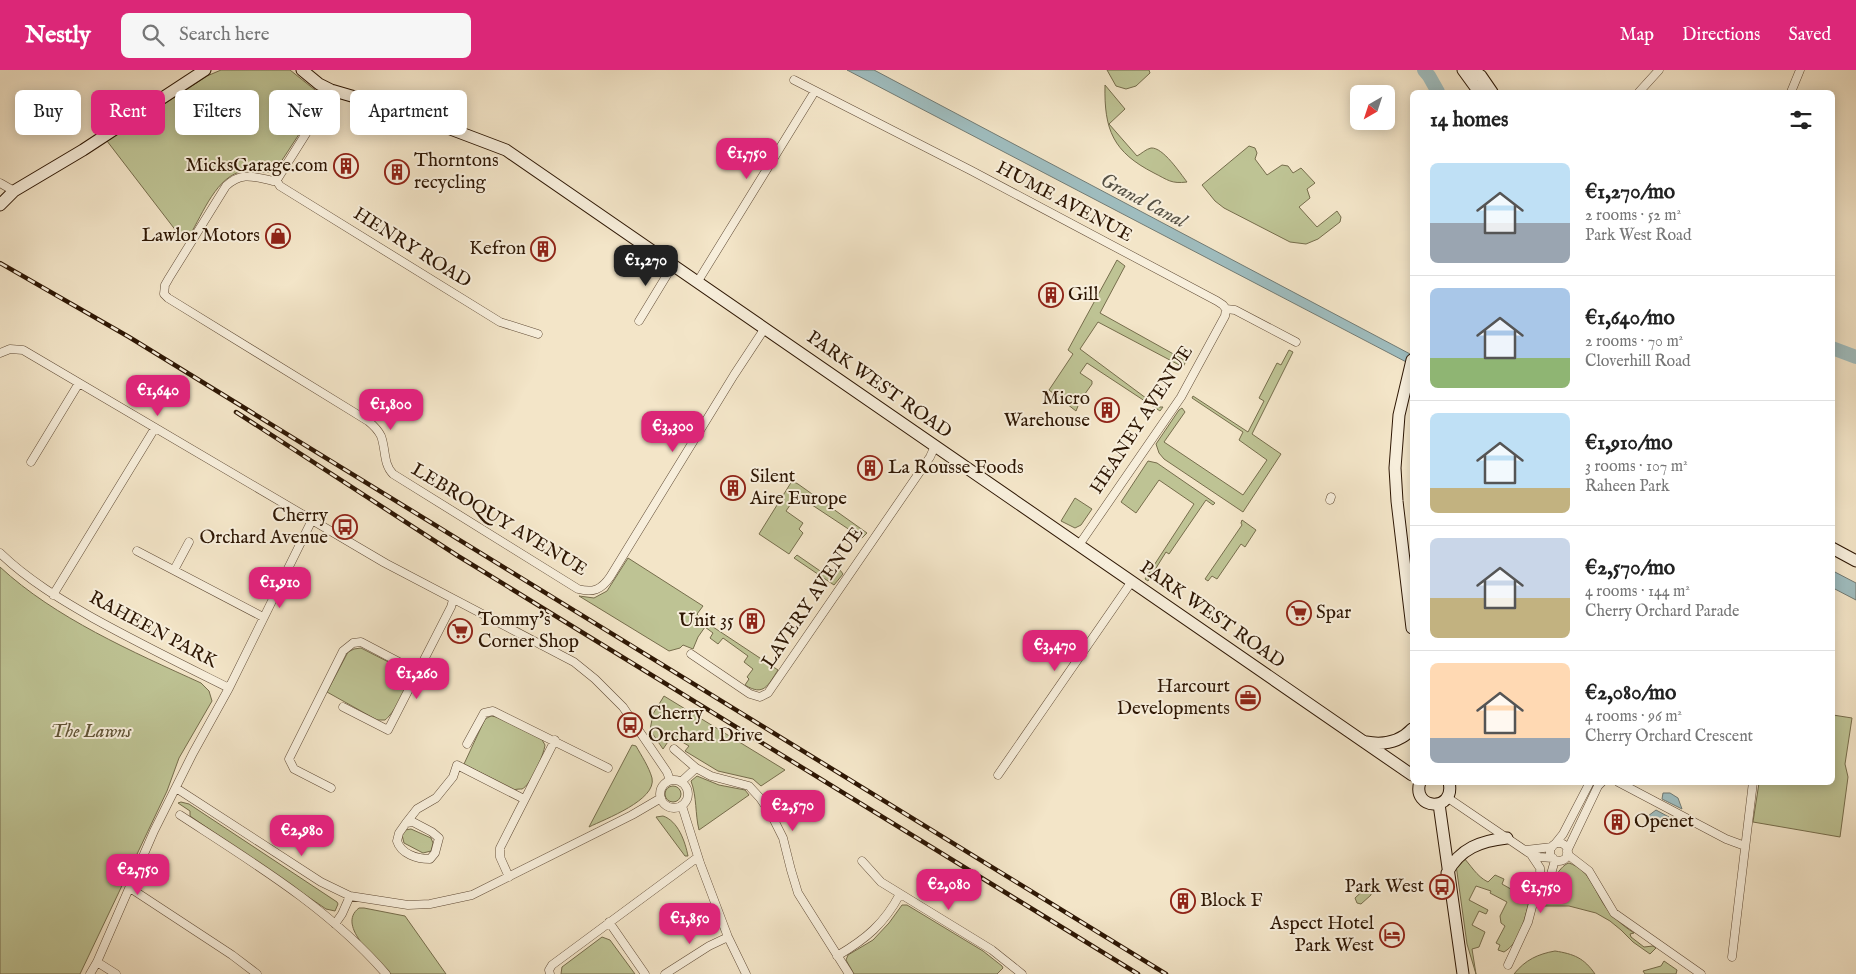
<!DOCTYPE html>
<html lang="en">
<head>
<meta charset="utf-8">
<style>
	:root { --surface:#fff; --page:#f6f6f6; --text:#222; --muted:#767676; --line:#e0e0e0; --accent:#db2777 }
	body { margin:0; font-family:"IM FELL English",serif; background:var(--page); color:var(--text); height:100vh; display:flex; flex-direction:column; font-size:19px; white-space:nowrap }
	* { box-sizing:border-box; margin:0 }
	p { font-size:16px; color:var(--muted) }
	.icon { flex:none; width:28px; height:28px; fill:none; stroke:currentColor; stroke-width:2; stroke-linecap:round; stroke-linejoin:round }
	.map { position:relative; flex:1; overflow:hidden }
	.details { position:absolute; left:1410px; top:20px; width:425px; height:695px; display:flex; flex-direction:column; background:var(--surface); border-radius:8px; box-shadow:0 2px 12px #0003 }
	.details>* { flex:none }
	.banner { position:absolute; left:15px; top:20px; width:475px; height:45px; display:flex; gap:10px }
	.needle { width:32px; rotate:219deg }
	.controls { position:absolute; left:1350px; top:15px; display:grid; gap:10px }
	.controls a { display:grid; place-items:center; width:45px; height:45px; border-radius:8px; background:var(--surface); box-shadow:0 2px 12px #0003; font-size:25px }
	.price { position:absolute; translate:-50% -42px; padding:0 11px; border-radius:10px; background:var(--accent); color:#fff; font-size:16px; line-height:32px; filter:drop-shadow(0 1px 2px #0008) }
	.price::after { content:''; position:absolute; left:50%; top:30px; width:15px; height:11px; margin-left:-8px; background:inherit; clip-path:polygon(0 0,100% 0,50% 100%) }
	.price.selected { background:#222; color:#fff }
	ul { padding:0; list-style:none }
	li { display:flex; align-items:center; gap:15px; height:125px; padding:0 20px }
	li+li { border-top:1px solid var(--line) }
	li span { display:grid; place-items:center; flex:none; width:140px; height:100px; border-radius:8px; color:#555 }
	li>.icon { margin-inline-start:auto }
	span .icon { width:60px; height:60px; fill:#fffc; stroke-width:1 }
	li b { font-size:21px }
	h2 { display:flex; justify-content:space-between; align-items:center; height:60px; padding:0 20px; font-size:21px }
	.tag { padding:0 18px; border-radius:8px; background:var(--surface); box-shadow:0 2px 12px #0003; font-size:18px; line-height:45px }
	.tag.selected { background:var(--accent); color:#fff }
	header { display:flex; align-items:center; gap:30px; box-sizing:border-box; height:70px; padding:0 25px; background:var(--accent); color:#fff }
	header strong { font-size:24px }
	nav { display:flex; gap:28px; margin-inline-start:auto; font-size:18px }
	.search { width:350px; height:45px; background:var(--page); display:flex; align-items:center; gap:12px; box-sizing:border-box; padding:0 18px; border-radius:8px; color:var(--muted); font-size:19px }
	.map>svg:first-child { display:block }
</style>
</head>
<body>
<header>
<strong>Nestly</strong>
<div class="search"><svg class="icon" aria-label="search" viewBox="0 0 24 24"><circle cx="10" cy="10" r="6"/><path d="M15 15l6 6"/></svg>Search here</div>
<nav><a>Map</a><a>Directions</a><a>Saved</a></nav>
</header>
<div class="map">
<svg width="1856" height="904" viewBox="0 0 1856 904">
	<rect width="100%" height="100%" fill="#f3e5c8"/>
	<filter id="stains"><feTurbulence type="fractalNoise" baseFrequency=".004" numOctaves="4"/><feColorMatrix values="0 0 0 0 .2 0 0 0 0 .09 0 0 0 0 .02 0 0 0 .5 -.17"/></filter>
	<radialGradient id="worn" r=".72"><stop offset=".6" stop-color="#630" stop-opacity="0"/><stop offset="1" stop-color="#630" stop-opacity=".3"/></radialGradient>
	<path fill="#bec394" stroke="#766d4c" d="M 221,0 L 290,0 L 320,24 L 322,29 L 275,101 C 269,105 254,99 244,101 C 217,105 203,143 190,165 L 180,166 L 107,71 L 207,6 Z
		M 1107,0 L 1149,0 L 1150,3 L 1136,16 L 1126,19 L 1116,16 Z
		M 1105,15 L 1125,39 L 1109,54 L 1137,86 C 1141,84 1146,79 1151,78 C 1163,77 1180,103 1187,112 C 1171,114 1168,110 1154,103 C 1113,82 1104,60 1105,15 Z
		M 1249,76 L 1255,78 L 1257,83 L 1255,89 L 1267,105 L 1282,95 L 1288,96 L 1293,103 L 1301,98 L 1315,113 L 1307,119 L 1310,128 L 1299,137 L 1317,157 L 1337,141 L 1341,147 L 1340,152 L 1318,169 L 1306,174 L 1290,172 L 1224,138 L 1215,131 L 1202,115 Z
		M 1117,190 L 1125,196 L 1100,243 L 1186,291 L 1183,297 L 1098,252 L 1080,279 L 1158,337 L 1163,337 L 1160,341 L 1087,293 L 1080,303 L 1092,311 L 1092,314 L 1077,335 L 1078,336 L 1076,341 L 1049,320 L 1073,284 L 1068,280 Z
		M 1289,280 L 1293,282 L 1252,364 L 1281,384 L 1243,442 L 1164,389 L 1159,383 L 1156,374 L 1179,340 L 1182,338 L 1185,342 L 1164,372 L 1243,425 L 1267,390 L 1239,370 L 1243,362 L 1192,328 L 1193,326 L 1248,362 L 1264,331 L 1259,328 L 1277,293 L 1281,295 Z
		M 1148,391 L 1157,393 L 1215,433 L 1213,435 L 1206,430 L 1169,484 L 1166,482 L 1148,511 L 1145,509 L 1194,434 L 1159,410 L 1136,443 L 1121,432 Z
		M 792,411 L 798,414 L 867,463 L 862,468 L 797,425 L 786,441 L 803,453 L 799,459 L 803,463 L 789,484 L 759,464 Z
		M 1075,428 L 1092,439 L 1081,455 L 1075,458 L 1061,451 Z
		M 1242,450 L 1256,460 L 1245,477 L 1241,474 L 1217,509 L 1212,506 L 1208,511 L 1205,509 L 1242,455 L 1241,453 Z
		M 797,485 L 826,505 L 835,497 L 840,500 L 843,504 L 834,515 L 794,488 Z
		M 628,488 L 703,536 L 697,544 L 701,549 L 778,600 C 768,615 764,627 745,615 L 749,609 L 747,607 L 753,599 L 744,592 L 748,586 L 723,568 L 718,574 L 710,568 L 713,563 L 705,557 L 698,567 L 693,579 L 683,575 L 680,578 L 669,581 L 579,526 L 594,528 L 607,521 Z
		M 0,497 C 55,548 133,582 201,613 L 209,621 L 212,631 L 179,688 L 167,721 L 80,904 L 0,904 Z
		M 361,578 L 404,600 C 405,602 408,606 408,607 C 410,617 392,645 385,650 L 377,650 L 327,622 L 348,582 L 354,579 Z
		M 664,626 L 785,700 L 761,716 L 753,709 L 718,701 L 685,681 L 689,676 L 672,666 L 663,679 L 650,660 L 653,644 Z
		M 1833,645 L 1852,648 L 1845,694 L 1848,707 L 1840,767 L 1753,752 L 1759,713 L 1832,712 Z
		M 491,646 L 497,647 L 541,668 L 545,675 C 544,684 531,715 522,719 C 520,719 516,719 514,720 L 464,694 L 485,649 Z
		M 632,675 L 636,676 C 641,685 649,697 652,708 C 657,730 605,749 589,757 Z
		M 697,706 L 719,715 L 745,720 L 749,725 L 699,760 C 695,744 697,727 691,711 Z
		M665 724a8 8 0 1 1 16 0a8 8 0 1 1-16 0Z
		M 181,732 L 189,734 L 337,832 L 338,834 L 335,841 L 326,839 L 190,746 L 190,741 L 178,733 Z
		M 663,746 C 678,751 685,771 688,786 L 685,786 L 656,747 Z
		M 411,759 L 431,768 L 433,773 L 431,781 L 423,783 L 404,773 L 402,765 L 405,760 Z
		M 1462,786 C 1471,795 1476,806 1488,812 L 1495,805 L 1504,809 L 1502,814 L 1523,826 L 1526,821 L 1530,828 C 1525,846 1521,872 1504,882 L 1498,880 L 1500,875 L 1496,873 L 1505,856 L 1501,853 L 1500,846 L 1507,832 L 1490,823 L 1491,821 L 1476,816 L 1469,830 L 1488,840 L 1486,844 L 1479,841 L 1472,855 L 1485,862 L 1479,877 L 1472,879 L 1476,904 L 1467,874 L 1456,795 Z
		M 1569,793 C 1589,800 1593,817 1603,833 C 1611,846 1622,855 1634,863 L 1630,864 L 1631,867 L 1644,877 L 1653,876 L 1656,878 L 1650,884 L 1633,872 L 1621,860 L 1610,851 L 1596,843 L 1569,836 L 1543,836 L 1538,833 C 1545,824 1559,795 1569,793 Z
		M 1368,816 L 1371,820 L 1371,825 L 1361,834 L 1357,833 L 1355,828 Z
		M 902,835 L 907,835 L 983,881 L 1002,896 L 1003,898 L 997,904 L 854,904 L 846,890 L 848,885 L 873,870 L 889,853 Z
		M 359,838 L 364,838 L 405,846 L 446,904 L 391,904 C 379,891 335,856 359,838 Z
		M 602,867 L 610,870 L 635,904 L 561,904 L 562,897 Z
		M 1555,881 C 1574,884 1584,888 1595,904 L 1514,904 C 1525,890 1538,884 1555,881 Z
		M 1664,891 L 1677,900 L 1676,904 L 1645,904 L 1643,901 L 1661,896 Z"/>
	<path fill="#9fbdbf" stroke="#727b74" d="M 847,0 L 874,0 L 1412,285 L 1412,295 Z
		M 1833,501 L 1856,513 L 1856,530 L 1833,518 Z
		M 1663,723 L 1670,723 L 1678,728 L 1682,739 L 1662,729 Z
		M 1656,740 L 1669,747 L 1670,758 C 1660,758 1653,755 1648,746 Z"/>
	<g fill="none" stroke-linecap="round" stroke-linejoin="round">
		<path stroke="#9fbdbf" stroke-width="14" d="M 1424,0 L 1429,6 L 1438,22
			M 1832,278 L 1856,287"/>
		<defs>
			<path id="street" d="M 794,10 L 972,101 L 1217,231 L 1223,235 L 1226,239 L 1235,240 L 1296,272
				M 331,20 L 317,46 L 278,108 L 273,111 C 254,107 242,101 226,116 L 169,208 L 165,215 L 164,224 L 168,228 L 368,351 C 373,355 378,360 381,366 C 386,379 383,394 393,404 L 578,519 C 593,523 601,520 610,507 L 734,305 L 765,258
				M 1639,22 L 1659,0
				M 1791,22 L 1800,0
				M 276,110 L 280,116 L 500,252 L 538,264
				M 0,113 L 14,121
				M 698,211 L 815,21
				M 639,251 L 673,195
				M 0,283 L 10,279 L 23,280 L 385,493 L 574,592 L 595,609 L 623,637 L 667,702 L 670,710
				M 31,392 L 79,313
				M 1330,430 L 1331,427
				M 1079,475 L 1181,327 L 1225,246 L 1226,239
				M 137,481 L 263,547
				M 0,483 C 28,510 60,529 93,548 C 138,573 183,595 229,618
				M 174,500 L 189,472
				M 53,525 L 155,358
				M 691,584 L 750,624 L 760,627 L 768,623 L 930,387 L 935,376
				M 343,637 L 388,660 L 451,537 L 453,530
				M 467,674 L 484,643 L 493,641 L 608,698
				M 674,679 L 696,698 L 711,706 L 749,716 L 760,728 L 771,744 L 783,768 L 791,800 L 798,823 L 849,904
				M 998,705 L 1132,511
				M660 724a14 14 0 1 1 28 0a14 14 0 1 1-28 0Z
				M 681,712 L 696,698
				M 1618,712 L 1726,769 L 1745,776
				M 176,718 L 321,812 L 350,826 L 408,835 L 430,834 L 472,825 L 632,745 L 661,728
				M 331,718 L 294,699 L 289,689 L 343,581 L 353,573 L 361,572 L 418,602
				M 1448,728 L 1529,783 L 1539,787 L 1553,788
				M 682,736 L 700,793 L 728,867 L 746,904
				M 180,745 C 252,792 329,838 386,904
				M 413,752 L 432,762 L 439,768 L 435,783 L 430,789 C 417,789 401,784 397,771 L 399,763 L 406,753 Z
				M 406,753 L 417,739 L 436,728 L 453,707 L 457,695 L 524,729
				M1550 782a9 9 0 1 1 18 0a9 9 0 1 1-18 0Z
				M 1555,774 L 1563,764 L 1590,712
				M 1526,780 L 1552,777
				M 1567,781 L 1598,716 L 1602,712
				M 1567,784 L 1589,801 L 1614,843 L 1701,904
				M 1532,786 L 1540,798 L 1541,821
				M 862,791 L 881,812 L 992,880 L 1022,904
				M 509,807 L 500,787 L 500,778 L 555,670
				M 130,818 L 232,885 L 257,904
				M 609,852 L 645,904
				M 335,854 L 342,844 L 350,826
				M 837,886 C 866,869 884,854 900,824
				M 1732,887 L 1753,712
				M 97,892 L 116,904
				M 1508,895 L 1528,852 L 1533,833 L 1551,804 L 1555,790
				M 90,904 L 97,892 L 154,761 L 193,683 L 229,618 L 312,450
				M 550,904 L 549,900 L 552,895 L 698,787
				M 665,904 L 709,876 L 728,867"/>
			<path id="secondary" d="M 302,0 L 319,14 L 331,20 L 403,41 L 506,80 L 1412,705
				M 1463,0 L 1479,22
				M 1473,0 L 1481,6 L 1492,22
				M 0,135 L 14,121 L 83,80 L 205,0
				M 1412,290 L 1399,345 L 1395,398 L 1397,431 L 1412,558
				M 1832,478 L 1856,491
				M 1366,672 C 1383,675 1400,672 1412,659
				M 1420,712 C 1411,740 1456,743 1449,712
				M 1439,734 L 1463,904
				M 1447,803 C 1460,778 1481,771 1507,768"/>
		</defs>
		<use href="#street" stroke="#5f4a35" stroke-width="9"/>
		<use href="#secondary" stroke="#2e1704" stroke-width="13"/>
		<use href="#street" stroke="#f7eedb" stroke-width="8"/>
		<use href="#secondary" stroke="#f7eedb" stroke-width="11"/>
		<defs>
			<path id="rail" d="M 0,193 L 129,267 L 1166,904
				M 236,342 L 458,486 L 1138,904"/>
		</defs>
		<use href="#rail" stroke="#2e1704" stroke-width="4.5"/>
		<use href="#rail" stroke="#f7eedb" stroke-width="2.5" stroke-dasharray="8" stroke-linecap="butt"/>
	</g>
	<defs>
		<symbol id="building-ring" viewBox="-11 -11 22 22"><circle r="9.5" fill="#f7eedb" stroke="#8f2418" stroke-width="1.5"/><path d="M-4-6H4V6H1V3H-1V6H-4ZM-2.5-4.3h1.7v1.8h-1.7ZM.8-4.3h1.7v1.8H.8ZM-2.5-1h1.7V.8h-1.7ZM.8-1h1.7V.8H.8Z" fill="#8f2418"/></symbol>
		<symbol id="shop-ring" viewBox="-11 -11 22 22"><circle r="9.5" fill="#f7eedb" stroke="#8f2418" stroke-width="1.5"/><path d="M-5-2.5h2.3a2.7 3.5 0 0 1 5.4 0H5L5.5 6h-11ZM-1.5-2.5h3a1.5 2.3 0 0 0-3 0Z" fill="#8f2418"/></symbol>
		<symbol id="bus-ring" viewBox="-11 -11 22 22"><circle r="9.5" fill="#f7eedb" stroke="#8f2418" stroke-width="1.5"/><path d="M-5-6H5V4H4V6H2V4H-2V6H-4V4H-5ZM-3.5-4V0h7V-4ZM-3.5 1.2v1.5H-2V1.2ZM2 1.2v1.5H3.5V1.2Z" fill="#8f2418"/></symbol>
		<symbol id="supermarket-ring" viewBox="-11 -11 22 22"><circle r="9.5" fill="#f7eedb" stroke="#8f2418" stroke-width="1.5"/><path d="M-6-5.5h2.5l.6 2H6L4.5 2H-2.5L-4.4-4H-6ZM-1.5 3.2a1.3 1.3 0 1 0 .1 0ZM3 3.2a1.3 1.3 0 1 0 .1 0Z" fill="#8f2418"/></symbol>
		<symbol id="office-ring" viewBox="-11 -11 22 22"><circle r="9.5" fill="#f7eedb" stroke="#8f2418" stroke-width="1.5"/><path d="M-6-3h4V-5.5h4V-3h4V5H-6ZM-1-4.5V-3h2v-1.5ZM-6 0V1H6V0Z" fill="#8f2418"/></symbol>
		<symbol id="hotel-ring" viewBox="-11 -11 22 22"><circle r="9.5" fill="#f7eedb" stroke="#8f2418" stroke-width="1.5"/><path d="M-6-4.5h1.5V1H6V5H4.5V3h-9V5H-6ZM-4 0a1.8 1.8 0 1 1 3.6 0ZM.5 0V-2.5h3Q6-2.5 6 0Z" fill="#8f2418"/></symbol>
	</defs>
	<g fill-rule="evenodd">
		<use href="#building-ring" x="332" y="82" width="28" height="28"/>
		<use href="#building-ring" x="383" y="88" width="28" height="28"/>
		<use href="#shop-ring" x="264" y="152" width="28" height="28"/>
		<use href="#building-ring" x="529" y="165" width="28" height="28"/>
		<use href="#building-ring" x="1037" y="211" width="28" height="28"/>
		<use href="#building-ring" x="1093" y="326" width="28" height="28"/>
		<use href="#building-ring" x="856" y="384" width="28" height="28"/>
		<use href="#building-ring" x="719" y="404" width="28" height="28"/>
		<use href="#bus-ring" x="331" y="443" width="28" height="28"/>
		<use href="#supermarket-ring" x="1285" y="529" width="28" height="28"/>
		<use href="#building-ring" x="738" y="537" width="28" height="28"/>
		<use href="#supermarket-ring" x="446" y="547" width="28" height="28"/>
		<use href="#office-ring" x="1234" y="614" width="28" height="28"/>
		<use href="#bus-ring" x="616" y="641" width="28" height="28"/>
		<use href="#building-ring" x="1603" y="738" width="28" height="28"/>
		<use href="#bus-ring" x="1428" y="803" width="28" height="28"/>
		<use href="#building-ring" x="1169" y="817" width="28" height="28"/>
		<use href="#hotel-ring" x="1378" y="851" width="28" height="28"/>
	</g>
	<g text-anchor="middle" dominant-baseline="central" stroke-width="4" stroke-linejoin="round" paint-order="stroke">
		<g font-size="19" fill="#2e1704" stroke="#f7eedb" text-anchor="start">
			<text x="414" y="91">Thorntons<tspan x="414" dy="22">recycling</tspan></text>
			<text x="328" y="96" text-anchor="end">MicksGarage.com</text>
			<text x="260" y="166" text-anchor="end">Lawlor Motors</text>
			<text x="526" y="179" text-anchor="end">Kefron</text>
			<text x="1068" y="225">Gill</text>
			<text x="1090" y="329" text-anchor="end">Micro<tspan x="1090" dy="22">Warehouse</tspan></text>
			<text x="888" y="398">La Rousse Foods</text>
			<text x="750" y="407">Silent<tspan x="750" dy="22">Aire Europe</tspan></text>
			<text x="328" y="446" text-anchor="end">Cherry<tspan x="328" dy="22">Orchard Avenue</tspan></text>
			<text x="1316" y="543">Spar</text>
			<text x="478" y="550">Tommy's<tspan x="478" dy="22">Corner Shop</tspan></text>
			<text x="734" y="551" text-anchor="end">Unit 35</text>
			<text x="1230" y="617" text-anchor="end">Harcourt<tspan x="1230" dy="22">Developments</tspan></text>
			<text x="648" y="644">Cherry<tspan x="648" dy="22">Orchard Drive</tspan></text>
			<text x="1634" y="752">Openet</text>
			<text x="1424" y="817" text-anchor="end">Park West</text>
			<text x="1200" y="831">Block F</text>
			<text x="1374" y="854" text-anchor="end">Aspect Hotel<tspan x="1374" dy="22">Park West</tspan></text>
		</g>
		<g font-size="19" fill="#2e1704" stroke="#f7eedb">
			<text transform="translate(1064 132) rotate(28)">HUME AVENUE</text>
			<text transform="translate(412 178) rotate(32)">HENRY ROAD</text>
			<text transform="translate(879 315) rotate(35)">PARK WEST ROAD</text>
			<text transform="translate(1142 350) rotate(-57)">HEANEY AVENUE</text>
			<text transform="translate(499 450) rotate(31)">LEBROQUY AVENUE</text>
			<text transform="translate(813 528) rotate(-56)">LAVERY AVENUE</text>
			<text transform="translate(1212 545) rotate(35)">PARK WEST ROAD</text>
			<text transform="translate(153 560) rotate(28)">RAHEEN PARK</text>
		</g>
		<g font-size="19" font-style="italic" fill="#605336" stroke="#f7eedb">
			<text x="91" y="662">The Lawns</text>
		</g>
		<g font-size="20" font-style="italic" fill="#565145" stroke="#f7eedb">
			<text transform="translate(1143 131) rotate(28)">Grand Canal</text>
		</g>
	</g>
	<rect width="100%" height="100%" filter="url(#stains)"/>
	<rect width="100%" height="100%" fill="url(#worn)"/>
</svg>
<div class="controls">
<a><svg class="needle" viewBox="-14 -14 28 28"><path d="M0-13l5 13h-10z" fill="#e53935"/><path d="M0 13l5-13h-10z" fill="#767676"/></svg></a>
</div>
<b class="price" style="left:747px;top:110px">€1,750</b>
<b class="price selected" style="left:646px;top:217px">€1,270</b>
<b class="price" style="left:158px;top:347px">€1,640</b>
<b class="price" style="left:391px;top:361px">€1,800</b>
<b class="price" style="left:673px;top:383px">€3,300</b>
<b class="price" style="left:280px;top:539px">€1,910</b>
<b class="price" style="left:1055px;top:602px">€3,470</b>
<b class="price" style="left:417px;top:630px">€1,260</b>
<b class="price" style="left:793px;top:762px">€2,570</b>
<b class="price" style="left:302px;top:787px">€2,980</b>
<b class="price" style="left:138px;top:826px">€2,750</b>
<b class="price" style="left:949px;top:841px">€2,080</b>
<b class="price" style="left:1541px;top:844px">€1,750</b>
<b class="price" style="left:690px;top:875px">€1,850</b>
<div class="banner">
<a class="tag">Buy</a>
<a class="tag selected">Rent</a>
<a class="tag">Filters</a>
<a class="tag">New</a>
<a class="tag">Apartment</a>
</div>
<section class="details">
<h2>14 homes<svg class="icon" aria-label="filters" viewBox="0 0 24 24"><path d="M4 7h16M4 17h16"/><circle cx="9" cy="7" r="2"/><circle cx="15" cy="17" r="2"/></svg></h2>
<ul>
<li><span style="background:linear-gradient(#bfe0f5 60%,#9aa5b1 0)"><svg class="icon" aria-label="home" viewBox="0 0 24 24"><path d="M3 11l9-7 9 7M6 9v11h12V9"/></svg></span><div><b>€1,270/mo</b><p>2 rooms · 52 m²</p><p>Park West Road</p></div></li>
<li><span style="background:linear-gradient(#a9c7e8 70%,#8fb573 0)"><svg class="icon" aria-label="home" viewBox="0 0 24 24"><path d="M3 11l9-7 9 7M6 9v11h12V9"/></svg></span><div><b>€1,640/mo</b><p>2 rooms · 70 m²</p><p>Cloverhill Road</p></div></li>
<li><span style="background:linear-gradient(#bfe0f5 75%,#c2b280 0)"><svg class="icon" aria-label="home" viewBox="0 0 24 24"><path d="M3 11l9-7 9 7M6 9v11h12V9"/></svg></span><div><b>€1,910/mo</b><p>3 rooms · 107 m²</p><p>Raheen Park</p></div></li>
<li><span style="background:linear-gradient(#c9d6e8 60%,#c2b280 0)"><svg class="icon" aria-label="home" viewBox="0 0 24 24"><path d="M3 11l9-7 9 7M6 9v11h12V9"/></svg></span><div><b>€2,570/mo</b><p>4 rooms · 144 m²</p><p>Cherry Orchard Parade</p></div></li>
<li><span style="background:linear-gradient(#ffd9b3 75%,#9aa5b1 0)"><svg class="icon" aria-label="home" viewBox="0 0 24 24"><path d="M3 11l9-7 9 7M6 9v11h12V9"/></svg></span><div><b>€2,080/mo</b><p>4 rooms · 96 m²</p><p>Cherry Orchard Crescent</p></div></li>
</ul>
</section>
</div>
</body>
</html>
